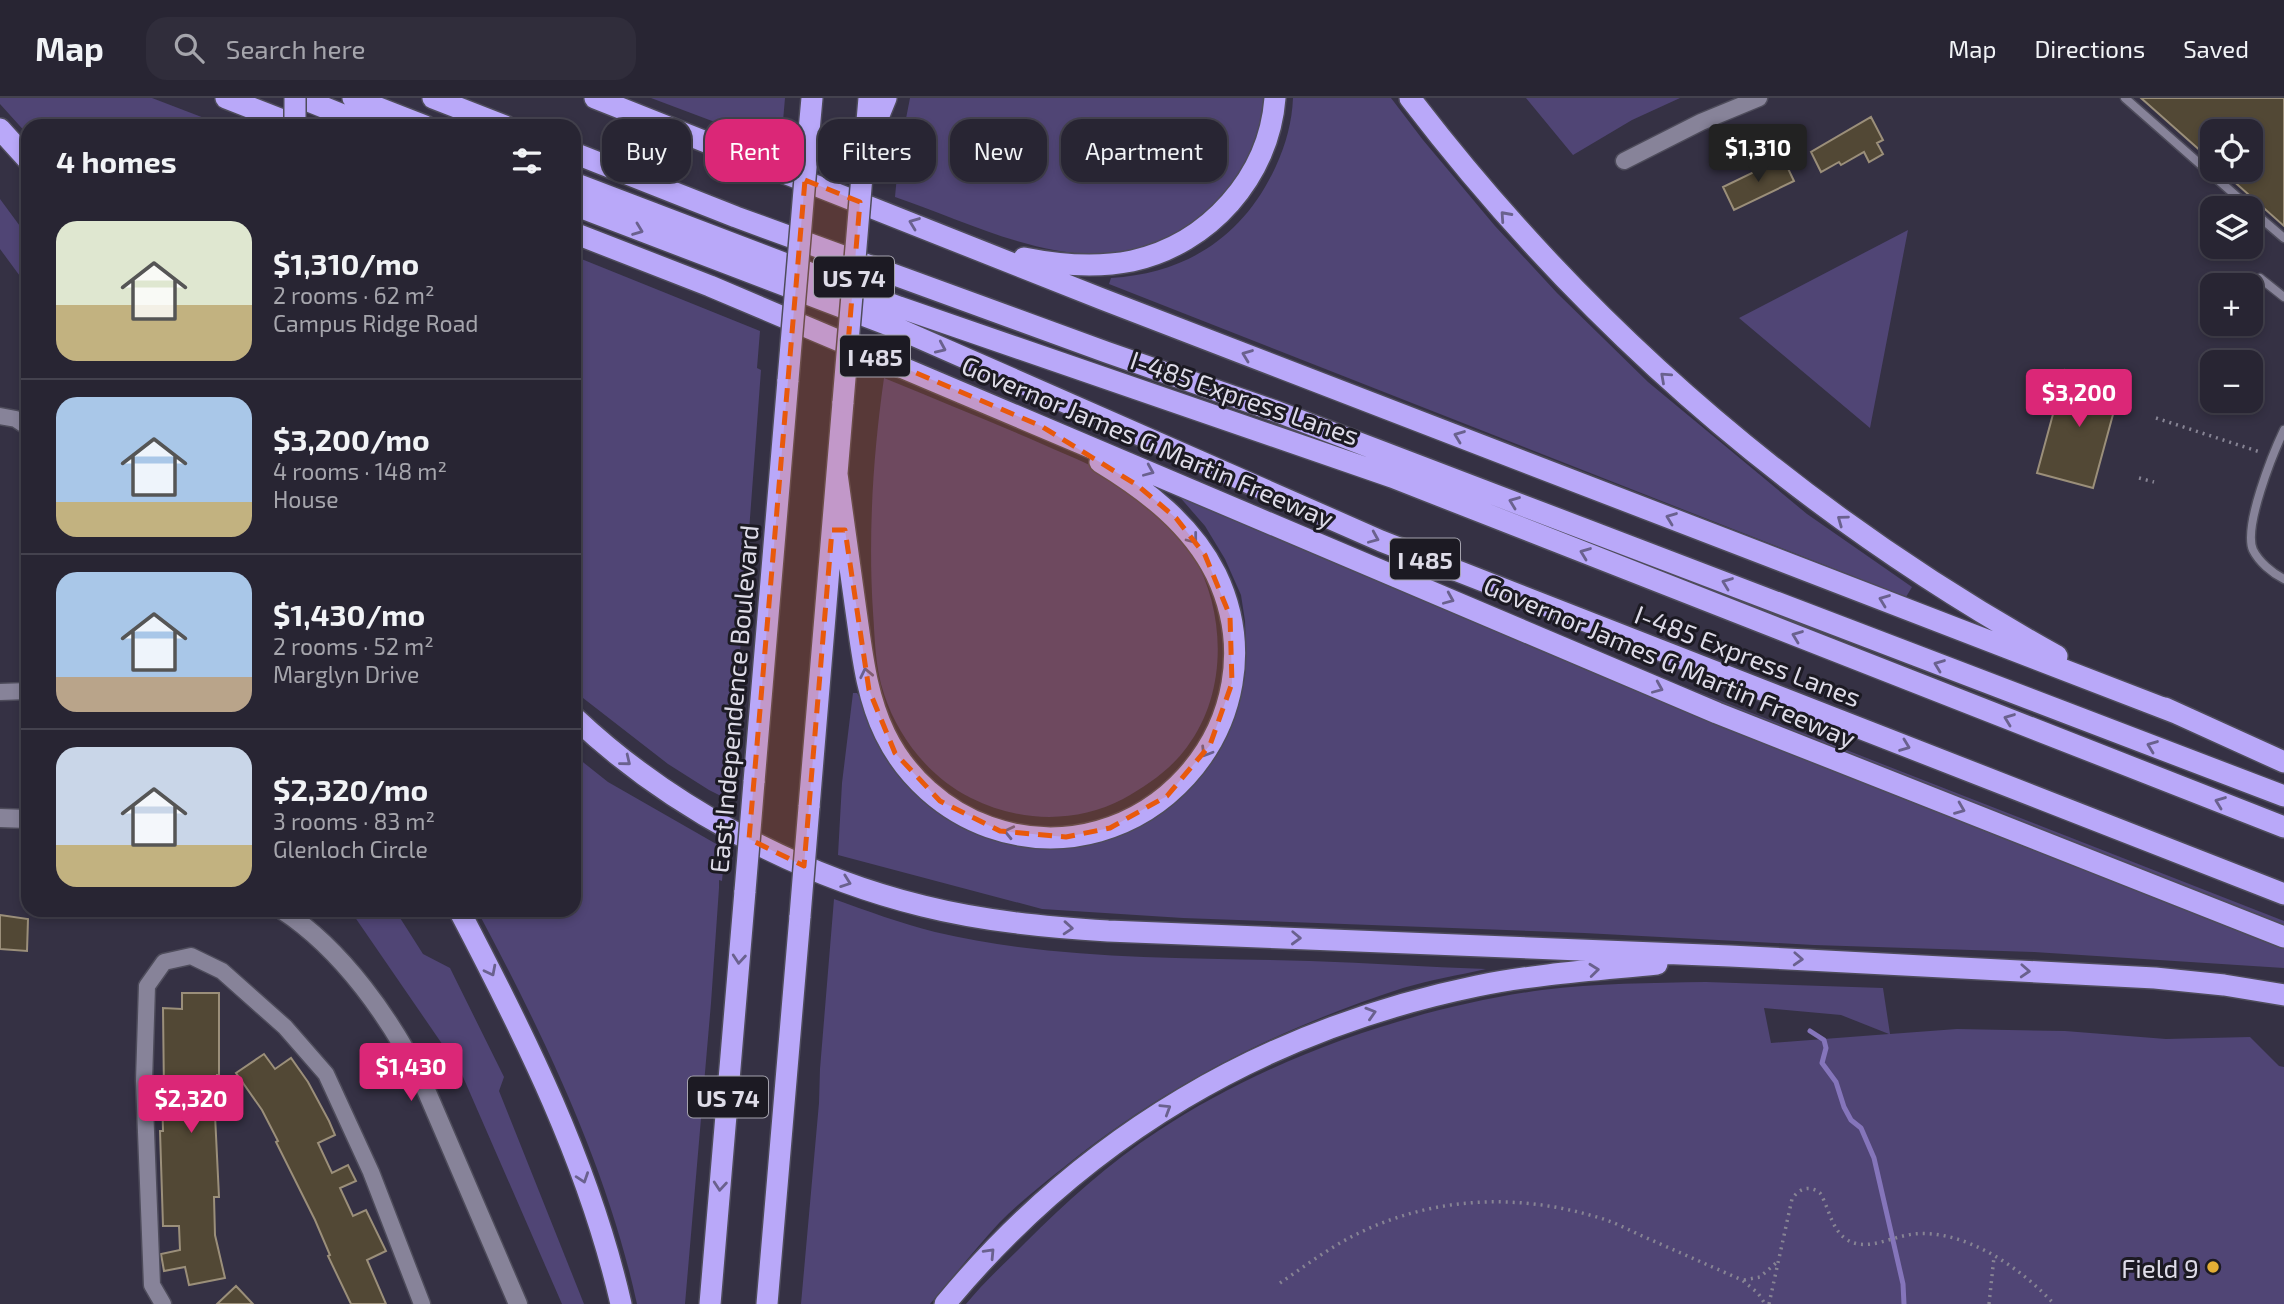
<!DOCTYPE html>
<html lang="en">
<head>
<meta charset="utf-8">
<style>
	:root { --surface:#282533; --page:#302d3b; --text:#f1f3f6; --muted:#a5a5ac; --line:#44424e; --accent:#db2777 }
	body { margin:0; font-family:"Exo 2",sans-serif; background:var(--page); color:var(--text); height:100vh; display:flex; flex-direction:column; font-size:26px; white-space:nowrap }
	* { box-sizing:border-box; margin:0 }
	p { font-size:23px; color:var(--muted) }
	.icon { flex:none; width:38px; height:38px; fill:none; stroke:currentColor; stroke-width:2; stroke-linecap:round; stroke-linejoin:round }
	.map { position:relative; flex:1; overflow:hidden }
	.panel { position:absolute; left:21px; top:21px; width:560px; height:798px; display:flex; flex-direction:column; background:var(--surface); border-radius:21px; box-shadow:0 4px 10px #0003,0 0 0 2px var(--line) }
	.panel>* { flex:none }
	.hud { position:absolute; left:602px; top:21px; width:665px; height:63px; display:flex; gap:14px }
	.buttons { position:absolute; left:2200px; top:21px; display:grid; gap:14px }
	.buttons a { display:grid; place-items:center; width:63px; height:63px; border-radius:14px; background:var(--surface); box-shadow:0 4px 10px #0003,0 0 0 2px var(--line); font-size:35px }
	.price { position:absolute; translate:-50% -60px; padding:0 16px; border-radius:7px; background:var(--accent); color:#fff; font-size:23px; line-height:46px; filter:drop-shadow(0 2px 4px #0008) }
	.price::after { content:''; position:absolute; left:50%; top:42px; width:21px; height:16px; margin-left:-10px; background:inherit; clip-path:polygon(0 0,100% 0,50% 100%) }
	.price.current { background:#222; color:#fff }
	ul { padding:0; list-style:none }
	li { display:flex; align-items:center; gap:21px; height:175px; padding:0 35px }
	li+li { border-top:2px solid var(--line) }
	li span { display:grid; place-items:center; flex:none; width:196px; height:140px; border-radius:21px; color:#555 }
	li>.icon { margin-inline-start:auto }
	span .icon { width:84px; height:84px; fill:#fffc; stroke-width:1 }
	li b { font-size:30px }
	h2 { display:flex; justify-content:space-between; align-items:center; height:84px; padding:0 35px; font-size:30px }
	.pill { padding:0 24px; border-radius:21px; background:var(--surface); box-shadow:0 4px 10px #0003,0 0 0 2px var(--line); font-size:24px; line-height:63px }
	.pill.current { background:var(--accent); color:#fff }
	header { display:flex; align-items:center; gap:42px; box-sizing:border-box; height:98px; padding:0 35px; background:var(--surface); border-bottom:2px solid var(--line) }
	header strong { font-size:33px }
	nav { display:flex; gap:38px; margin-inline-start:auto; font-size:24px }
	.search { width:490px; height:63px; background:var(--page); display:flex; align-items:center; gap:18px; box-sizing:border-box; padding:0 24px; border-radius:21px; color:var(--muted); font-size:26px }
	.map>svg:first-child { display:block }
</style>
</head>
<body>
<header>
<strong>Map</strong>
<div class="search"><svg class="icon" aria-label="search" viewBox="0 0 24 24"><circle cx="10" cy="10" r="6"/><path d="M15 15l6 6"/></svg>Search here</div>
<nav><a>Map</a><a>Directions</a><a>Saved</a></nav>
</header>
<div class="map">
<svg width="2284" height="1206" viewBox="0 0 2284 1206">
	<rect width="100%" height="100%" fill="#353144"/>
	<path fill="#504575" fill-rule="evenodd" d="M 0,0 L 152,0 L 225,28 L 28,28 L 28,37 L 0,6 Z
		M 651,0 L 785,0 L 783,23 L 778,22 L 776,47 Z
		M 910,0 L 1266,0 C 1260,46 1238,89 1201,118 C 1193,124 1185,132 1176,137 C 1084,186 983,129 895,99 L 898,67 L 900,67 L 902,41 Z
		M 1293,0 L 1391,0 L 1423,42 L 1495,128 L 1557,195 L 1648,284 L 1807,416 L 1912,489 L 1906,499 L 1109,186 L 1111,180 C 1188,175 1244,138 1276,68 C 1286,46 1292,24 1293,0 Z
		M 1526,0 L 1680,0 L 1632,22 L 1573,57 Z
		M 0,101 L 28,139 L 28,189 L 0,151 Z
		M 1908,132 L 1870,330 L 1739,220 Z
		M 574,158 L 760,233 L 757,270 L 761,272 L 729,702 L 709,692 L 668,666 L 574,593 Z
		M 884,280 C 937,302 990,323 1042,346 C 1078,362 1119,377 1148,404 C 1160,416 1185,443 1193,457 C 1226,514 1228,595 1187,649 C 1170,672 1148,687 1123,701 C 1075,726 1019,724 971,700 C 929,679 898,639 884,596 C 875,569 875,542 873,514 C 868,437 873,357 884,280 Z
		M 1178,397 L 1447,496 L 2284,823 L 2284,870 L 2034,854 L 1814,847 L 1584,835 L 1183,820 L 1042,811 L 838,757 L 842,685 L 853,595 L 857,595 L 859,598 L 867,622 L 881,647 L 972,728 L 1096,738 L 1216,651 L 1229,628 L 1239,602 L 1245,578 L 1246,553 L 1245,523 L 1241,497 L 1225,461 L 1205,428 Z
		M 574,657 L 608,684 L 725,751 L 722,783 L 719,782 L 719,790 L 711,905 L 685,1206 L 637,1206 C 607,1068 543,936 477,812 L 574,812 Z
		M 834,801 C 867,813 900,825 935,834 C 1058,863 1185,859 1310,863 C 1369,865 1427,869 1486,871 C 1459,877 1430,882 1403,890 C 1279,930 1164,988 1063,1070 C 1041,1087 1019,1105 999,1125 C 975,1151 953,1179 930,1206 L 801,1206 L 819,1005 L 820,971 Z
		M 350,812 L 395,812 L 423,856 L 450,870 L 504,979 L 499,993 L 584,1206 L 562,1206 L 460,972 Z
		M 1706,884 L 1883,890 L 1890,936 L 1957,931 L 2065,933 L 2166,941 L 2250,939 L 2279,968 L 2284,969 L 2284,1206 L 966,1206 C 984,1184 1005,1165 1025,1145 C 1066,1104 1109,1065 1158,1033 C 1268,960 1412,910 1542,892 C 1596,885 1652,885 1706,884 ZM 1764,910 L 1841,917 L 1889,936 L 1771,945 Z"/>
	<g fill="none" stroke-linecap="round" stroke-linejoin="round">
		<path stroke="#8575bb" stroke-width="5" d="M 1810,933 L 1824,942 L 1826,950 L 1822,965 L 1836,984 L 1844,1009 L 1851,1022 L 1861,1030 L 1874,1060 L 1903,1186 L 1904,1206"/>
	</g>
	<path fill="#524835" stroke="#9b8f7a" stroke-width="2" d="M 2141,0 L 2284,0 L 2284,128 L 2221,72 L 2250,72 L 2250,33 L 2212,33 L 2212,63 Z
		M 1871,19 L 1883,42 L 1877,45 L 1883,56 L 1869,64 L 1864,54 L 1841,67 L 1839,64 L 1821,74 L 1811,54 Z
		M 1783,60 L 1794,83 L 1734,112 L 1723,89 Z
		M 2065,272 L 2121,287 L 2093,390 L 2037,375 Z
		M 0,817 L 28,821 L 27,853 L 0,851 Z
		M 182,895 L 219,895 L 219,977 L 217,977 L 218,1017 L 215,1017 L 219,1099 L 214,1099 L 215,1137 L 225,1180 L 189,1187 L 185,1169 L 164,1173 L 161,1156 L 180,1152 L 179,1128 L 163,1128 L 160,1033 L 163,1033 L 162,996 L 164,996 L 163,910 L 182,911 Z
		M 264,956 L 275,971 L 291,960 L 308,984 L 329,1023 L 335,1037 L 318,1045 L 332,1075 L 348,1067 L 356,1083 L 340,1090 L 353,1118 L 366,1112 L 386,1153 L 367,1162 L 386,1206 L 351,1206 L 328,1158 L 330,1157 L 315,1122 L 276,1044 L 278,1043 L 262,1012 L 236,975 Z
		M 236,1188 L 253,1206 L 217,1206 Z"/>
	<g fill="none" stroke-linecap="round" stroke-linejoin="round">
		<defs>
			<path id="lane" d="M 2125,0 L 2250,110
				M 2250,111 L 2284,140
				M 2260,180 L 2284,199
				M 2284,332 C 2273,355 2243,429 2253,452 C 2259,464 2272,475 2284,481"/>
			<path id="street" d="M 1624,63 L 1701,24 L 1759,0
				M 0,318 L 16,321 L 28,329
				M 0,594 L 28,593
				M 163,1206 L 152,1187 L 144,983 L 147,888 L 164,864 L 191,858 L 222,873 L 285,929 L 326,976 L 371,1074 L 422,1206"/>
			<path id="secondary" d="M 0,720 L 28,721
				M 282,812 C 343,852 391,921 423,985 L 518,1206"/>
			<path id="highway" d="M 226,0 L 298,28
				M 301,0 L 370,28
				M 353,0 L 425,28
				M 433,0 L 505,28
				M 595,0 L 1102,201 L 2176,615
				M 1410,0 C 1586,230 1803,417 2057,558
				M 0,31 L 28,62
				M 809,33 L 812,0
				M 866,35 L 869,0
				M 864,54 L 886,0
				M 574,55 L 736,119 L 1106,254 L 1278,314 L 2284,698
				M 574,85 L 899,209 L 1392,379 L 2284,729
				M 574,107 L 899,231 L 1381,443 L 2284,796
				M 574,135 L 710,188 L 1717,615 L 2284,839
				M 1024,160 C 1059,167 1097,170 1132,163 C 1209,146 1269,79 1275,0
				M 837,376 C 843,422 850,467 856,513 C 862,554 866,597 885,636 C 906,679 944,713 989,729 C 1142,783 1287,624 1216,476 C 1191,426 1146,392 1100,364
				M 2165,610 L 2284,664
				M 574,619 C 668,708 797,777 923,808 C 983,823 1045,829 1108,833 L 1730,858 L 2155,880 L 2224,887 L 2284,897
				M 754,684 L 788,282
				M 809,709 L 843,304
				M 459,812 C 525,938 589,1066 621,1206
				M 710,1206 L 745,793
				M 767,1206 L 800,818
				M 945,1206 C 1084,1038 1264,932 1477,888 C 1536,876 1597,872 1657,866"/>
		</defs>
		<use href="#lane" stroke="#4e4c5b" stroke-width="11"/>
		<use href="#street" stroke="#4e4c5b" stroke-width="19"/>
		<use href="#secondary" stroke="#4e4c5b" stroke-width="21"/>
		<use href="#highway" stroke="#4e4c5b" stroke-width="24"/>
		<path stroke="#878494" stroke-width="3.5" stroke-dasharray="2 5" stroke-linecap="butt" d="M 2156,320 L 2260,354
			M 2139,380 L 2154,384
			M 1744,1182 L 1760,1179 L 1776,1165
			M 1280,1185 C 1305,1168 1330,1149 1357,1136 C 1434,1098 1519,1095 1600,1120 C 1614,1124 1627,1131 1640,1137 C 1674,1152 1708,1167 1742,1182 L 1758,1195 L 1765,1206
			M 1769,1206 L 1792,1101 C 1799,1090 1810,1087 1820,1095 C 1829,1109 1831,1131 1846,1141 C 1866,1155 1892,1138 1914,1136 C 1965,1131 2021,1170 2054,1206
			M 1989,1206 L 1994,1159"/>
		<use href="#lane" stroke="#878399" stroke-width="8"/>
		<use href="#street" stroke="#878399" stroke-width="16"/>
		<use href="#secondary" stroke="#878399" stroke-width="18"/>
		<use href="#highway" stroke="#b9a8f9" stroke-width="21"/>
		<defs>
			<path id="highway-bridge" d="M 295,0 L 295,28
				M 788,282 L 809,33
				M 843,304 L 864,54
				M 745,793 L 754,684
				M 800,818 L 809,709"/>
		</defs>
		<use href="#highway-bridge" stroke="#4e4c5b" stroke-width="24" stroke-linecap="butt"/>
		<use href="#highway-bridge" stroke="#b9a8f9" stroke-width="21"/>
	</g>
	<defs><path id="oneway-chevron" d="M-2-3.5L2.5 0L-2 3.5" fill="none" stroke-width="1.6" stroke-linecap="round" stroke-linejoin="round" transform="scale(1.75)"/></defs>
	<g stroke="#6a618e">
		<use href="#oneway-chevron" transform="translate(1505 118) rotate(-132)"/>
		<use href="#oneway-chevron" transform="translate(914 125) rotate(-159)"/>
		<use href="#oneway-chevron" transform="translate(638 132) rotate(21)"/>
		<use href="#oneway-chevron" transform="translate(941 250) rotate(24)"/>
		<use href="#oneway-chevron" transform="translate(1247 257) rotate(-159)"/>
		<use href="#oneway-chevron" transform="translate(1665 279) rotate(-138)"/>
		<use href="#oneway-chevron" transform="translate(1459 338) rotate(-159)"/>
		<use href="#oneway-chevron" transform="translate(1149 373) rotate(23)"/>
		<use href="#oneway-chevron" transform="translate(1514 404) rotate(-159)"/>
		<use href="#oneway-chevron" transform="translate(1671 420) rotate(-159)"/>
		<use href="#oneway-chevron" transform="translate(1842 422) rotate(-144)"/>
		<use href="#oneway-chevron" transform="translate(1374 440) rotate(23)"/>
		<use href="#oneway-chevron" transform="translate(1193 441) rotate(52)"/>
		<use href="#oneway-chevron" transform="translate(1585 455) rotate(-159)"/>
		<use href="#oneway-chevron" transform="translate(1727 485) rotate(-159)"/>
		<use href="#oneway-chevron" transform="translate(1449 501) rotate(23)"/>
		<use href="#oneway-chevron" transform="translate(1884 502) rotate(-159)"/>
		<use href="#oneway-chevron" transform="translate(1797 538) rotate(-159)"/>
		<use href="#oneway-chevron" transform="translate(1939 567) rotate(-159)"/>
		<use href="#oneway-chevron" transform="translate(866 575) rotate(-102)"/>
		<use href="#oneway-chevron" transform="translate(1658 590) rotate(23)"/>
		<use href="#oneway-chevron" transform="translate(2009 621) rotate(-159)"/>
		<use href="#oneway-chevron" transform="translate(1905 648) rotate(21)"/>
		<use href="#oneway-chevron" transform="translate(2152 648) rotate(-159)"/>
		<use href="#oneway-chevron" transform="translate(1206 654) rotate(122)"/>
		<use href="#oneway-chevron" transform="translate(626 663) rotate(39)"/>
		<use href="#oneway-chevron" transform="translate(2220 704) rotate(-159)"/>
		<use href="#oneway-chevron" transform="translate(1960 711) rotate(22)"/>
		<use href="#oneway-chevron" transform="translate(1009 734) rotate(-167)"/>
		<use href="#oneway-chevron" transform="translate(846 784) rotate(20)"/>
		<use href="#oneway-chevron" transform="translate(1068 830) rotate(4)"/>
		<use href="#oneway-chevron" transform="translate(1296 840) rotate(2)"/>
		<use href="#oneway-chevron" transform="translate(739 861) rotate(95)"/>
		<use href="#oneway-chevron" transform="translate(1798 861) rotate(3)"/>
		<use href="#oneway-chevron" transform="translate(1594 872) rotate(-6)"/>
		<use href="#oneway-chevron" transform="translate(491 873) rotate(63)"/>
		<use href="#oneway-chevron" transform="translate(2025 873) rotate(3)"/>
		<use href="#oneway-chevron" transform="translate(1371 915) rotate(-17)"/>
		<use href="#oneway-chevron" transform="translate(1166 1011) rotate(-32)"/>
		<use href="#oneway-chevron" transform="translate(583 1080) rotate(71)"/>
		<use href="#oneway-chevron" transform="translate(720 1088) rotate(95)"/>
		<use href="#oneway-chevron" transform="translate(990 1155) rotate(-47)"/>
	</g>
	<path fill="#e8590c" fill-opacity="0.2" stroke="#e8590c" stroke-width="5" stroke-dasharray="14 9" stroke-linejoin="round" d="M 805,82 L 860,104 L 848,246 L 1041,328 L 1137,387 L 1176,420 L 1205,457 L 1230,518 L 1232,585 L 1210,647 L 1167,698 L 1110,730 L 1066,739 L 1000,733 L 940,703 L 895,655 L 869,592 L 845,432 L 832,432 L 804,768 L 749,741 Z"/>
	<circle fill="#e3ae35" stroke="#1c1a23" stroke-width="2.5" cx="2213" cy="1169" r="7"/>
	<g text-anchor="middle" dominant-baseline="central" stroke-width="6" stroke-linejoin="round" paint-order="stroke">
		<g fill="#1c1a23" stroke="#a4a2ad" stroke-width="2">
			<rect x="814" y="158.5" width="80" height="41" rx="5"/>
			<rect x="840" y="237.5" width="70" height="41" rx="5"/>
			<rect x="1390" y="440.5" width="70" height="41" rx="5"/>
			<rect x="688" y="978.5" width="80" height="41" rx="5"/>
		</g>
		<g font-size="24" font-weight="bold" fill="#dedce8">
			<text x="854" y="179">US 74</text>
			<text x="875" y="258">I 485</text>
			<text x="1425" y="461">I 485</text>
			<text x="728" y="999">US 74</text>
		</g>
		<g font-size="26" fill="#dedce8" stroke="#1c1a23">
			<text transform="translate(1245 299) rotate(19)">I-485 Express Lanes</text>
			<text transform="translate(1148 343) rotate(23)">Governor James G Martin Freeway</text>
			<text transform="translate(1748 557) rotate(21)">I-485 Express Lanes</text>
			<text transform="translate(1670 563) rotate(23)">Governor James G Martin Freeway</text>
			<text transform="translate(733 601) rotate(-85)">East Independence Boulevard</text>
		</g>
		<g font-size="26" fill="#dedce8" stroke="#1c1a23" text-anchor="end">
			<text x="2199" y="1169">Field 9</text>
		</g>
	</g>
</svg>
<div class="buttons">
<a><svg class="icon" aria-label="locate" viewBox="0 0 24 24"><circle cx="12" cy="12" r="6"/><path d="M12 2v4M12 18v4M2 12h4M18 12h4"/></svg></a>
<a><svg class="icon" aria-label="layers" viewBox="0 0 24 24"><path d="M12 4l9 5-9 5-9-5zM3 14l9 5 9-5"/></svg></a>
<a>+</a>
<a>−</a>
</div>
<b class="price current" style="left:1758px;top:86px">$1,310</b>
<b class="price" style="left:2079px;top:331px">$3,200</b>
<b class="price" style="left:411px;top:1005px">$1,430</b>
<b class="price" style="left:191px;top:1037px">$2,320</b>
<div class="hud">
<a class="pill">Buy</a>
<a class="pill current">Rent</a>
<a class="pill">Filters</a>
<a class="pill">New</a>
<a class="pill">Apartment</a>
</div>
<section class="panel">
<h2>4 homes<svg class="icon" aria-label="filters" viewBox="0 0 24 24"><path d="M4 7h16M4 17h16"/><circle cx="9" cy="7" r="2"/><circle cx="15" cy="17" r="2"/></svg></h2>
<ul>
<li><span style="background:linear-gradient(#dfe7d0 60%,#c2b280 0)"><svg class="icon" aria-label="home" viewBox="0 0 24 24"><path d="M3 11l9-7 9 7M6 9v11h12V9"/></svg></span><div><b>$1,310/mo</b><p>2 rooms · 62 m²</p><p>Campus Ridge Road</p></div></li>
<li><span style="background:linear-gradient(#a9c7e8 75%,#c2b280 0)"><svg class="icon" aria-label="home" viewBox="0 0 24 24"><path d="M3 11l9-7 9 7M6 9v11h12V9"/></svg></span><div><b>$3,200/mo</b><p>4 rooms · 148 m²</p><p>House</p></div></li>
<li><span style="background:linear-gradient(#a9c7e8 75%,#b9a48a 0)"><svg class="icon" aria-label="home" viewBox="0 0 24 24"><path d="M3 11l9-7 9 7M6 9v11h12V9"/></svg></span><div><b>$1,430/mo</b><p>2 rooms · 52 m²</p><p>Marglyn Drive</p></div></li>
<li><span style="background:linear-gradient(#c9d6e8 70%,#c2b280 0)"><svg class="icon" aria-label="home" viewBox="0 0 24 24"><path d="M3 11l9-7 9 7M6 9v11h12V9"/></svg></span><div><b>$2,320/mo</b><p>3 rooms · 83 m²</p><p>Glenloch Circle</p></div></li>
</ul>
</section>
</div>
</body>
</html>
